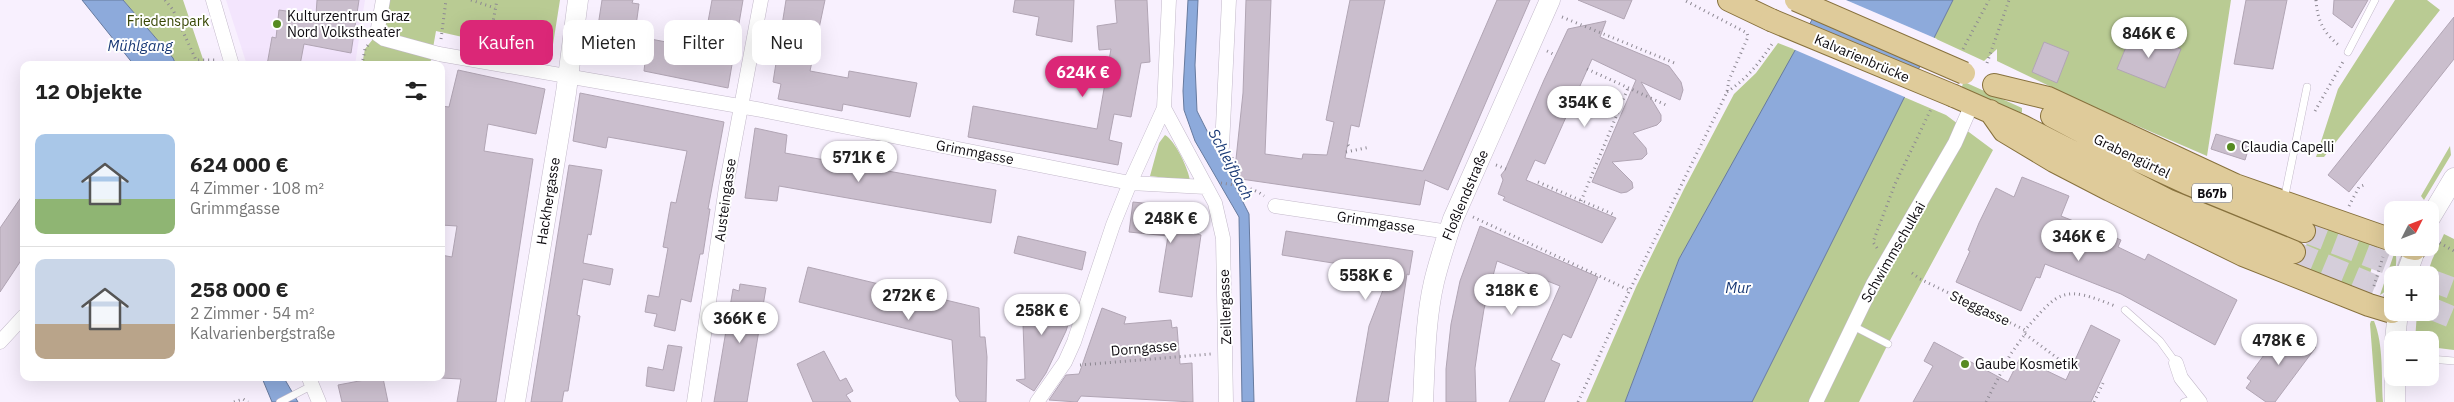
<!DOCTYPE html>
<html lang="de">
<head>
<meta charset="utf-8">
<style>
	:root { --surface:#fff; --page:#f2f2f2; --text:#222; --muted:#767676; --line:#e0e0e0; --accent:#db2777 }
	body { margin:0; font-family:"IBM Plex Sans",sans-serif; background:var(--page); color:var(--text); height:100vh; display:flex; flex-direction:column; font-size:19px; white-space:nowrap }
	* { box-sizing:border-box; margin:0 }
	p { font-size:16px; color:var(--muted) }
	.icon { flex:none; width:28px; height:28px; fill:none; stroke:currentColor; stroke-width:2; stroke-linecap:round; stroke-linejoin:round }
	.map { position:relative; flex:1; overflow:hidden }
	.drawer { position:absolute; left:20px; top:61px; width:425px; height:320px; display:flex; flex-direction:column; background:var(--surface); border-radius:10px; box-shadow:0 5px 20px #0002 }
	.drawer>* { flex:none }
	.banner { position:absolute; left:460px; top:20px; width:475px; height:45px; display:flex; gap:10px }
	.needle { width:32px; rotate:48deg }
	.fabs { position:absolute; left:2384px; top:201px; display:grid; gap:10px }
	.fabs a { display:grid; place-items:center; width:55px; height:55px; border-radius:10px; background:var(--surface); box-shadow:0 5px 20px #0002; font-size:25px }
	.price { position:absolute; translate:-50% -42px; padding:0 11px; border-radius:18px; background:#fff; color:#222; font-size:16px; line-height:32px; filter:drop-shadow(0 1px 2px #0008) }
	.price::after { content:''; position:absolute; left:50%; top:30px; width:15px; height:11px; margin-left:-8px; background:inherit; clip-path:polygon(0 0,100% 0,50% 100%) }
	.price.current { background:var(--accent); color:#fff }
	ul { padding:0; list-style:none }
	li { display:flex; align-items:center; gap:15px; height:125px; padding:0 15px }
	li+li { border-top:1px solid var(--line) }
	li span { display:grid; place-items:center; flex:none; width:140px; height:100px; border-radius:10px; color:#555 }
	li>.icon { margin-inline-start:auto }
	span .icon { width:60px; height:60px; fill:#fffc; stroke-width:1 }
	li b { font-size:21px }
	h2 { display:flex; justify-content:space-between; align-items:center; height:60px; padding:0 15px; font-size:21px }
	.chip { padding:0 18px; border-radius:10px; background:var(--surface); box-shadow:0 5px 20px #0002; font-size:18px; line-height:45px }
	.chip.current { background:var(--accent); color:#fff }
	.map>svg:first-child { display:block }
</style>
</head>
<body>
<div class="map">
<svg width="2454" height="402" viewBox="0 0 2454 402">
	<rect width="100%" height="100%" fill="#f8f0fe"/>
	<path fill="#f3e5fd" d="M 226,0 L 365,0 L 355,65 L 247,65 Z"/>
	<path fill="#b9cb93" d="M 123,0 L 183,0 L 205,65 L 176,65 L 173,58 Z
		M 382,0 L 560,0 L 551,57 L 436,31 L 430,65 L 362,65 L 365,49 L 377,34 Z
		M 1953,0 L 2231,0 L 2207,156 L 2089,105 L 1997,61 L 1997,49 L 1984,61 L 1934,38 Z
		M 2395,0 L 2427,0 L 2440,10 L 2324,157 L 2316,157 L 2338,89 Z
		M 1778,43 L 1796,50 L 1679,259 L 1625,402 L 1586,402 L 1636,287 L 1684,189 L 1734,94 L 1756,73 Z
		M 1960,80 L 2022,108 L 2022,112 L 2020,114 L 1962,87 L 1963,83 Z
		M 1904,97 L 1946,115 L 1993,150 L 1888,344 L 1859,402 L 1752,402 Z
		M 1165,135 C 1175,140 1189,170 1190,181 L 1150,176 L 1159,143 Z
		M 2450,146 L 2451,155 L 2424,200 L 2421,196 Z
		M 2316,220 L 2378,245 L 2365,292 L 2298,266 Z
		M 2444,234 L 2454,239 L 2454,350 L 2430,347 L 2430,340 L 2415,340 L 2417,313 L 2430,312 L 2430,275 L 2427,275 L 2432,260 Z
		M 2395,251 C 2399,263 2393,289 2380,295 Z
		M 2371,321 L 2374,321 C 2384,346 2381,376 2383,402 L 2376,402 L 2370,324 Z"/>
	<path fill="#8daadb" stroke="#677a9e" d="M 82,0 L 123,0 L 173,58 L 176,65 L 134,65 Z
		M 1188,0 L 1198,0 L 1195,65 L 1197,111 L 1249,214 L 1254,402 L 1242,402 L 1239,217 L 1195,141 L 1184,110 L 1183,91 Z
		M 1823,0 L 1953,0 L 1752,402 L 1625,402 L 1679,259 Z
		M 262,378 L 284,378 L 298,402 L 272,402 Z"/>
	<path fill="#f8f0fe" d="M 1820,0 L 1846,0 L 1937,39 L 1923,65 Z
		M 1807,23 L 1920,72 L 1907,98 L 1793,49 Z"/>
	<path fill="#cabecd" stroke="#b1a5b4" d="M 317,0 L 359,0 L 351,53 L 304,44 L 300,65 L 267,65 L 272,37 L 276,38 L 279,10 L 316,15 Z
		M 602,0 L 633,0 L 632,3 L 639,4 L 635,33 L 641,34 L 640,37 L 703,49 L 712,0 L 743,0 L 728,88 L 644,71 L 645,62 L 594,52 Z
		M 786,0 L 825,0 L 810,71 L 848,78 L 849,71 L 917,83 L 910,117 L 843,104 L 842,111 L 778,99 L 781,84 L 773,82 Z
		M 1015,0 L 1074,0 L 1072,42 L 1036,35 L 1039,17 L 1013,12 Z
		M 1115,0 L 1147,0 L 1150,62 L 1141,63 L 1131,117 L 1114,114 L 1109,140 L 1122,143 L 1118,165 L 968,137 L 973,106 L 1097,129 L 1111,49 L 1099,50 L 1097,26 L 1117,23 Z
		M 1246,0 L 1271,0 L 1265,154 L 1302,159 L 1303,154 L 1327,155 L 1334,122 L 1326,120 L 1350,0 L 1385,0 L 1359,127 L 1351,125 L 1345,158 L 1423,171 L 1497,0 L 1530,0 L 1448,190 L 1425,180 L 1420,205 L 1234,178 L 1243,93 Z
		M 1578,0 L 1632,0 L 1624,19 Z
		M 2246,0 L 2287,0 L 2273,69 L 2234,64 Z
		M 2334,0 L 2368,0 L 2352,28 L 2333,14 Z
		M 2454,17 L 2454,59 L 2349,192 L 2328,175 Z
		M 1606,21 L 1600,37 L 1669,66 L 1681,82 L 1683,90 L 1680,100 L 1641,82 L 1661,115 L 1661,121 L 1657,125 L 1633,133 L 1646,148 L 1647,154 L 1642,159 L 1612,162 L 1632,182 L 1633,188 L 1627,192 L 1621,193 L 1592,182 L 1636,80 L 1592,59 L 1545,164 L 1535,160 L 1526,180 L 1616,218 L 1602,243 L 1503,200 L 1505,197 L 1498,194 L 1503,180 L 1501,175 L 1505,170 L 1544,80 L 1568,29 Z
		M 2133,30 L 2181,49 L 2165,88 L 2117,69 Z
		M 2044,42 L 2069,52 L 2057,83 L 2032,72 Z
		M 458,70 L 545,89 L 536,134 L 488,124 L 484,151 L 533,159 L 496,402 L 457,402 L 461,379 L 441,378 L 441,255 L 452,257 L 457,226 L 441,225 L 441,106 L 449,107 Z
		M 580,93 L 724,122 L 708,209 L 710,209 L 703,254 L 700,254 L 691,302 L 681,299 L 675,331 L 654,326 L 657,314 L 645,312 L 648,295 L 659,297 L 668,248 L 663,247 L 671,202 L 676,203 L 687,151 L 608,137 L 606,148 L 573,141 Z
		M 755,128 L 787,135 L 785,153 L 996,190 L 991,223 L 779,186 L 777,201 L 745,198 Z
		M 2216,134 L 2250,144 L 2245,160 L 2211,149 Z
		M 569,165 L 602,170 L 591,235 L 588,234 L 583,263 L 613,269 L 610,285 L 583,279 L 577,315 L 580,316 L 568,391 L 564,391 L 562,402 L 531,402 Z
		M 2022,177 L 2069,196 L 2061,216 L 2121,240 L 2118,247 L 2145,260 L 2148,254 L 2237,300 L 2215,345 L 2121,294 L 2045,264 L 2040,278 L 2036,277 L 2021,311 L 1956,282 L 1970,251 L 1968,250 L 1979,223 L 1996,188 L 2014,197 Z
		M 24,193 L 24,256 L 0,292 L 0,228 Z
		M 1133,202 L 1190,208 L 1187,232 L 1201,235 L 1192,297 L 1159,292 L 1168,236 L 1129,232 Z
		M 1480,226 L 1598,277 L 1571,338 L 1563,334 L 1551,360 L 1560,364 L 1544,402 L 1509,402 L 1560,286 L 1497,261 L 1484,309 L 1479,340 L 1475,368 L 1476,402 L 1446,402 L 1446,369 L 1451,324 L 1460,281 Z
		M 1286,231 L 1413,251 L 1409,275 L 1407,274 L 1388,402 L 1356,402 L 1369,326 L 1390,272 L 1282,255 Z
		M 1018,236 L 1086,252 L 1082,270 L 1014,253 Z
		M 808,267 L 979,308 L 980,337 L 985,337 L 987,357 L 986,402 L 960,402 L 956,396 L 952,340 L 799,302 Z
		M 740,284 L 766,288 L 747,402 L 714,402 L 733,289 L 739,291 Z
		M 1022,296 L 1074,305 L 1066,331 L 1046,373 L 1034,391 L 1016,380 L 1025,379 Z
		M 1102,308 L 1126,317 L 1124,324 L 1171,320 L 1172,328 L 1177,327 L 1180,364 L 1192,363 L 1193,402 L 1081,396 L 1077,402 L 1049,400 L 1066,375 L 1079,374 Z
		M 2091,325 L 2120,340 L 2091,402 L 1913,402 L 1933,366 L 1924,361 L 1934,342 L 2008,382 L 2020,358 L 2066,380 Z
		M 2290,328 L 2316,347 L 2275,402 L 2266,402 L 2246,388 L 2251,381 L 2247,378 L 2281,332 L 2285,335 Z
		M 668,345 L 682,347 L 674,391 L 646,386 L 648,367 L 663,370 Z
		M 824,351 L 840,381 L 846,378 L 853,391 L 846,395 L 851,402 L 813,402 L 797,364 Z
		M 375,378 L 383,378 L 388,402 L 342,402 L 338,385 Z"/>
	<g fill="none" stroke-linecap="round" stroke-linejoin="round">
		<path stroke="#d5ceda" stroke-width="22" stroke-dasharray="22 11" stroke-linecap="butt" d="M 2304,231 L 2418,275
			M 2294,252 L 2392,293
			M 2430,280 L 2454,289
			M 2430,308 L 2454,318"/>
		<defs>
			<path id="lane" d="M 2348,52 L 2375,0
				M 2284,200 L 2307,87
				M 2125,310 L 2160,341 L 2176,363
				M 1853,326 L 1888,344
				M 2430,359 L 2454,361
				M 280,402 L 311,386
				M 2184,402 L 2197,398"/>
			<path id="street" d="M 213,0 L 232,65
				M 383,0 L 377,34 L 384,39 L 439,54 L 762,110 L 1130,183 L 1206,187
				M 1164,108 L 1215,203 L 1223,238 L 1226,402
				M 1222,147 L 1229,0
				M 1275,206 L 1449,232
				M 0,342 L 24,316
				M 2176,363 L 2181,378 L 2200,402
				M 309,378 L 319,402
				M 694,402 L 726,187 L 761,0
				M 1037,402 L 1065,362 L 1074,342 L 1113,225 L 1130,183 L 1164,108 L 1169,0
				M 1816,402 L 1873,284 L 1955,143 L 1972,104"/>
			<path id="secondary" d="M 2430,218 L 2454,178
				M 2406,275 L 2416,248
				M 2395,340 L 2398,312
				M 2395,378 L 2395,402
				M 515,402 L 566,93 L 578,0
				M 1423,402 C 1425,362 1425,321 1434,282 C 1439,261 1446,240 1453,219 L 1550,0"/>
			<path id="primary" d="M 1729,0 L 1771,20
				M 1994,85 L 2048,98 L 2235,185 L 2392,240
				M 1954,96 L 2022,126 L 2169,201 L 2294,252
				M 1990,111 L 2004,131 L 2054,161 L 2110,190 L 2243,255 L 2369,305 L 2392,312
				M 2052,116 L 2122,153 L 2187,183 L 2304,231
				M 2410,248 L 2415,249"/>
		</defs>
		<use href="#lane" stroke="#c3b9ca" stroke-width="8"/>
		<use href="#street" stroke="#c3b9ca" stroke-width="15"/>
		<use href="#secondary" stroke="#c3b9ca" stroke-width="21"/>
		<use href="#primary" stroke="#87713d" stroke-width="24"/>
		<path stroke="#8d8892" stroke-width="3" stroke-dasharray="1 4" stroke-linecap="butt" d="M 165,0 L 173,10 L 196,60 L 217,60
			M 471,0 L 495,8
			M 2316,0 C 2317,20 2324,34 2340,46
			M 1562,17 L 1677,64
			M 441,39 L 446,0
			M 488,49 L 497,0
			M 1963,49 L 1989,0
			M 1547,51 L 1555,55
			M 1987,63 L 2009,0
			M 362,65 L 365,49 L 368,45
			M 1587,69 L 1666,105
			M 1727,92 C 1748,78 1760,62 1774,41
			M 2315,111 L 2344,60
			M 1348,145 L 1351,149
			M 1346,152 L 1370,147
			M 1232,157 L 1231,178 L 1238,181 L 1238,186
			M 1496,165 L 1506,169
			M 1538,182 L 1615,215
			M 1221,183 C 1235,185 1253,187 1264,196
			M 21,193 L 24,194
			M 1581,201 L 1628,88
			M 2349,206 L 2359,187 L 2364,185
			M 1473,217 L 1629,290
			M 2431,238 L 2454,251
			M 1877,248 L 1873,242 L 1895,184 L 1931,109
			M 1912,273 L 1920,279 L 2025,330 C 2060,290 2063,285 2115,306
			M 2374,286 L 2383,257
			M 2025,334 L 2060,360
			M 1080,365 L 1211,354
			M 234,402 L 243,399 L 248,402
			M 1578,402 L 1622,306 L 1727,92 L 1729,80 L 1748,37 L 1747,33 L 1684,0
			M 1986,402 L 2010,355 L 2025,334 L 2025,330
			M 2094,402 L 2104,381"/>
		<use href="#lane" stroke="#fff" stroke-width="7"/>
		<use href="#street" stroke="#fff" stroke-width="14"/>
		<use href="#secondary" stroke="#fff" stroke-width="20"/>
		<use href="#primary" stroke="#dfcb9a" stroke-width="22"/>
		<defs>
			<path id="primary-bridge" d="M 1796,0 L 1964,73
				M 1771,20 L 1954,96"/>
		</defs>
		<use href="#primary-bridge" stroke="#87713d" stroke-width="24" stroke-linecap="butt"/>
		<use href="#primary-bridge" stroke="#dfcb9a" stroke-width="22"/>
	</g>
	<g fill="#568a21" stroke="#fff" stroke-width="2">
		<circle cx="277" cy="24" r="5"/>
		<circle cx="2231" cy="147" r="5"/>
		<circle cx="1965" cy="364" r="5"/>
	</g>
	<g text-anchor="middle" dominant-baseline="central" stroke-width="4" stroke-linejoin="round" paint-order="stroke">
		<rect fill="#fff" stroke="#565457" stroke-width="1" x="2192" y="183.5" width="40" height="19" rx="4"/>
		<g font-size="12" font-weight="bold" fill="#0d0a0f">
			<text x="2212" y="193">B67b</text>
		</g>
		<g font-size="14" fill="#0d0a0f" stroke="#fff" text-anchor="start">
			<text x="287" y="16">Kulturzentrum Graz<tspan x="287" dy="16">Nord Volkstheater</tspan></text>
			<text x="2241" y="147">Claudia Capelli</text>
			<text x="1975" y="364">Gaube Kosmetik</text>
		</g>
		<g font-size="14" fill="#374603" stroke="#fff">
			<text x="168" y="21">Friedenspark</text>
		</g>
		<g font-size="14" fill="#0d0a0f" stroke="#fff">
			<text transform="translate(1862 58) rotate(23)">Kalvarienbrücke</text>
			<text transform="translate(975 152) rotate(11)">Grimmgasse</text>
			<text transform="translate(2132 156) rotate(26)">Grabengürtel</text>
			<text transform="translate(1465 195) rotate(-67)">Floßlendstraße</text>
			<text transform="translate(725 200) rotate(-82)">Austeingasse</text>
			<text transform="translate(548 201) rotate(-81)">Hackhergasse</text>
			<text transform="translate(1376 222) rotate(9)">Grimmgasse</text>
			<text transform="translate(1893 252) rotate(-60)">Schwimmschulkai</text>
			<text transform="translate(1225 307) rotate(-92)">Zeillergasse</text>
			<text transform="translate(1980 308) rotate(25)">Steggasse</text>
			<text transform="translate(1144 348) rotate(-5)">Dorngasse</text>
		</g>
		<g font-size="15" font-style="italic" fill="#1a3a76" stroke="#fff">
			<text x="140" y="45">Mühlgang</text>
			<text transform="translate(1231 164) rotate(62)">Schleifbach</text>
			<text x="1738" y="287">Mur</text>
		</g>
	</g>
</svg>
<div class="fabs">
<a><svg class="needle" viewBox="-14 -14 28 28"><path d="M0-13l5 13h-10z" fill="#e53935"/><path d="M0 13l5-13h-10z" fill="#767676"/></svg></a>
<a>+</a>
<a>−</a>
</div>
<b class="price" style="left:2149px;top:59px">846K €</b>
<b class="price current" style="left:1083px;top:98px">624K €</b>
<b class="price" style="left:1585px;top:128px">354K €</b>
<b class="price" style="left:859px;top:183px">571K €</b>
<b class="price" style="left:1171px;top:244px">248K €</b>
<b class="price" style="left:2079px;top:262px">346K €</b>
<b class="price" style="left:1366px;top:301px">558K €</b>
<b class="price" style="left:1512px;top:316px">318K €</b>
<b class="price" style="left:909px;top:321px">272K €</b>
<b class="price" style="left:1042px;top:336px">258K €</b>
<b class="price" style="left:740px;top:344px">366K €</b>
<b class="price" style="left:2279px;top:366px">478K €</b>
<div class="banner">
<a class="chip current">Kaufen</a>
<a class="chip">Mieten</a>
<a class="chip">Filter</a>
<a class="chip">Neu</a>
</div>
<section class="drawer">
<h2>12 Objekte<svg class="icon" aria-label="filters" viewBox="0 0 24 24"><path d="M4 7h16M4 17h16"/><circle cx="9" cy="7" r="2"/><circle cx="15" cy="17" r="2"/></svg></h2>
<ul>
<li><span style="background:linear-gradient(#a9c7e8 65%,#8fb573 0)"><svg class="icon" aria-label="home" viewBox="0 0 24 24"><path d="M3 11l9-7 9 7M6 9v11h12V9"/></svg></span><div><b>624 000 €</b><p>4 Zimmer · 108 m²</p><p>Grimmgasse</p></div></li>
<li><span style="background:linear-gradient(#c9d6e8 65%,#b9a48a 0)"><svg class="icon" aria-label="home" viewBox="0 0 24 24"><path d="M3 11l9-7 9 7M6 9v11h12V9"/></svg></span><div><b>258 000 €</b><p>2 Zimmer · 54 m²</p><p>Kalvarienbergstraße</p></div></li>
</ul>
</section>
</div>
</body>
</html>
